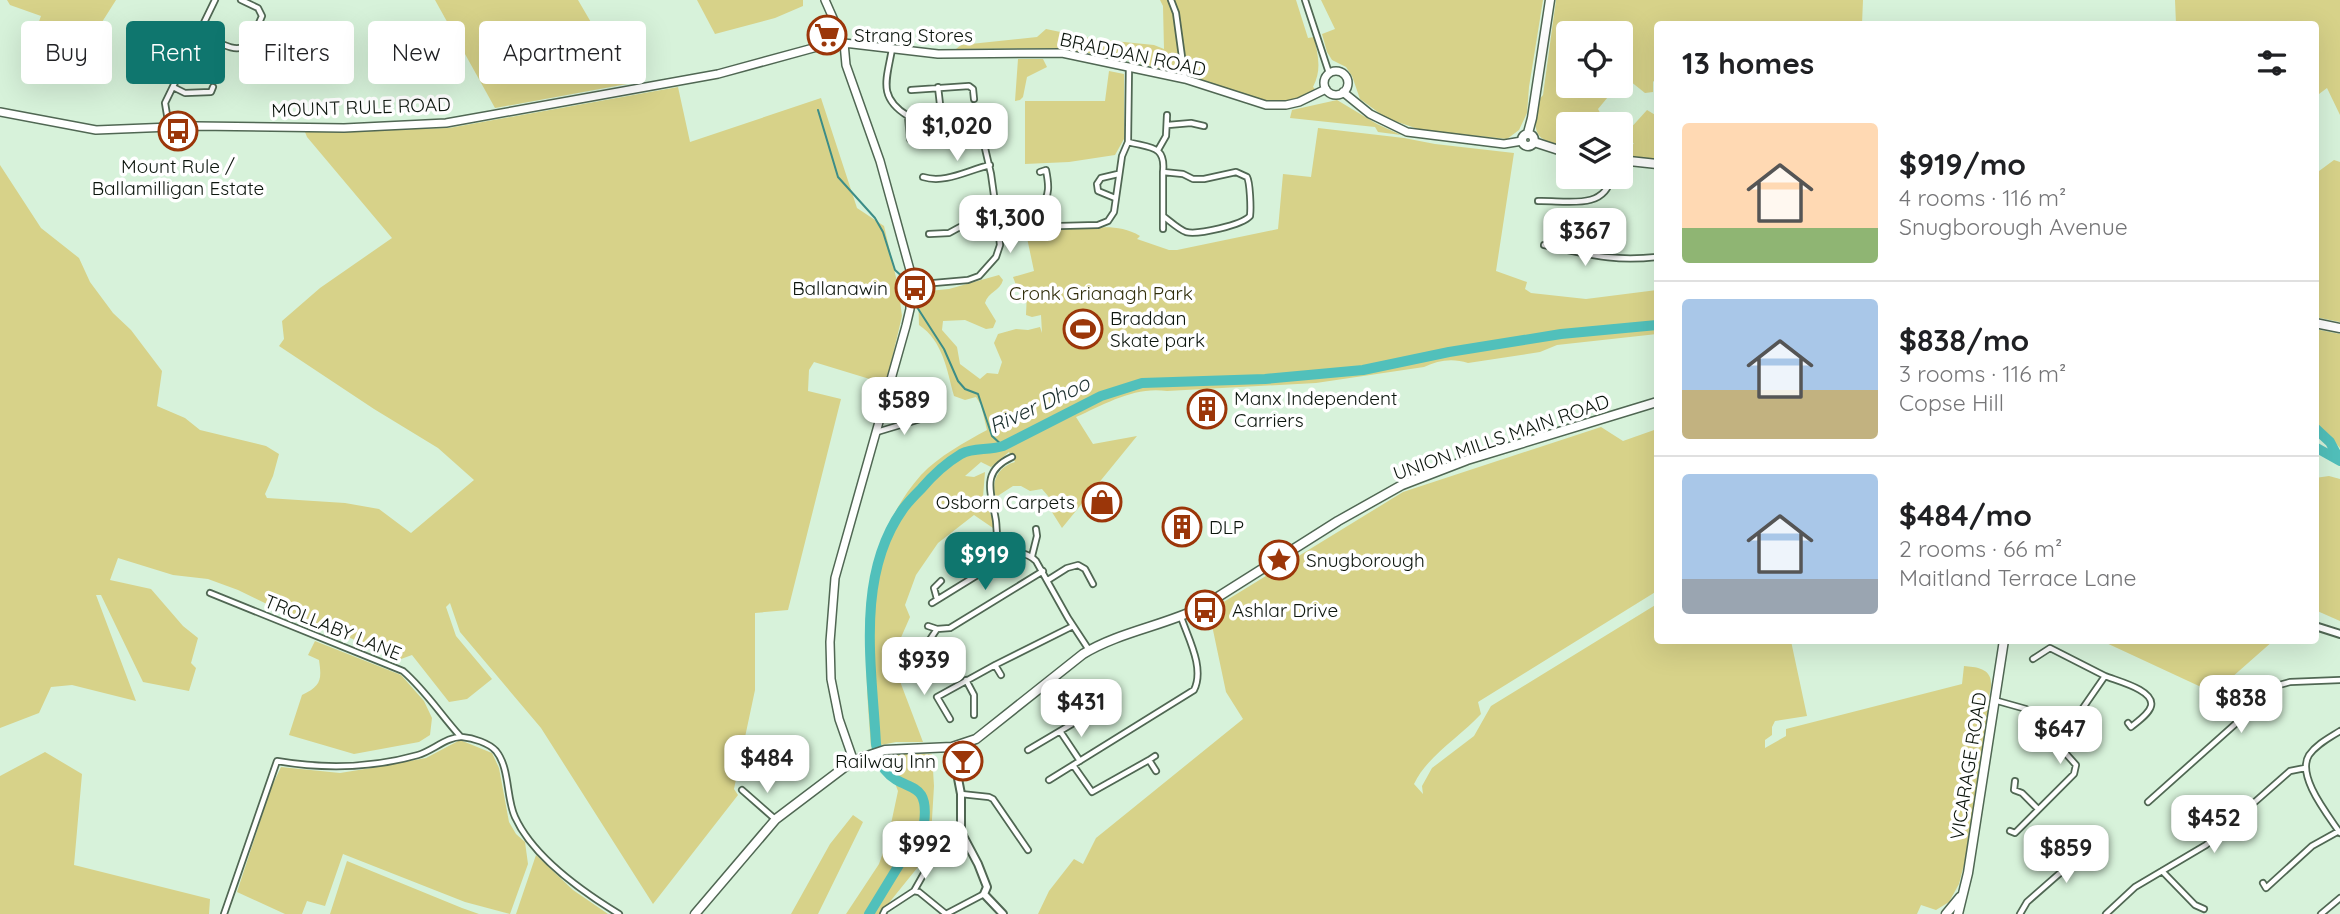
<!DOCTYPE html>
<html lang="en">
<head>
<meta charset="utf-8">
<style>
	:root { --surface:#fff; --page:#f2f2f2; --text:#202124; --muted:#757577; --line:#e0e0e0; --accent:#0f766e }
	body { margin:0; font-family:Quicksand,sans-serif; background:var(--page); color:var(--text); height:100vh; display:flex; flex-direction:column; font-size:26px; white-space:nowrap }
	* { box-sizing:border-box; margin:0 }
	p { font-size:23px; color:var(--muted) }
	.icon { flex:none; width:38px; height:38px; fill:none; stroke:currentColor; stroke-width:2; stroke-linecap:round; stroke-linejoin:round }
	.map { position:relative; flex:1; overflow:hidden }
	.panel { position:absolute; left:1654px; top:21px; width:665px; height:623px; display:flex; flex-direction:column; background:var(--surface); border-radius:7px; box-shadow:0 7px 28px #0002 }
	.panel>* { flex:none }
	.banner { position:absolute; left:21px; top:21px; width:665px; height:63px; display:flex; gap:14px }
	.fabs { position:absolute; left:1556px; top:21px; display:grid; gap:14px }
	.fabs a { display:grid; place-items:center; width:77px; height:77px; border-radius:7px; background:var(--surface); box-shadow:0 7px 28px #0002; font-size:35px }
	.price { position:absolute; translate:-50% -60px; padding:0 16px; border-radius:14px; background:#fff; color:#222; font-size:23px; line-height:46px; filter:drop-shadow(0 2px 4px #0008) }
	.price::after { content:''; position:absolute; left:50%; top:42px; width:21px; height:16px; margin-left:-10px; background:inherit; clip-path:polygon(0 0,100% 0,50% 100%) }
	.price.current { background:var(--accent); color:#fff }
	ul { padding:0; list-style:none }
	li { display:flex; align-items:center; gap:21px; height:175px; padding:0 28px }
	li+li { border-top:2px solid var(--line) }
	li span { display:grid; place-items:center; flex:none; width:196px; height:140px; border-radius:7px; color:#555 }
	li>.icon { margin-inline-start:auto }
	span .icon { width:84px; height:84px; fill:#fffc; stroke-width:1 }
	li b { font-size:30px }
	h2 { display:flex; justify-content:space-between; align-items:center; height:84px; padding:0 28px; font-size:30px }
	.pill { padding:0 24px; border-radius:7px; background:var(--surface); box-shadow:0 7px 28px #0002; font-size:24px; line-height:63px }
	.pill.current { background:var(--accent); color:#fff }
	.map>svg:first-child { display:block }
</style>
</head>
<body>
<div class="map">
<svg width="2340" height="914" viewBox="0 0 2340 914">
	<rect width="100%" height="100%" fill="#d7f2da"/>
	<path fill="#d7d289" d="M 7,0 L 116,0 L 83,52 L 34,48 L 33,38 L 41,16 L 10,5 Z
		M 435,0 L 578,0 L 627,84 L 495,108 Z
		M 697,0 L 803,0 L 803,6 L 775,18 L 715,34 Z
		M 1160,0 L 1296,0 L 1308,38 L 1314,37 C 1318,55 1322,70 1313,87 L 1315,89 C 1281,116 1232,94 1197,78 L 1185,58 L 1180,59 L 1177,68 L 1167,70 L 1124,59 L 1060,48 L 956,49 L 961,45 L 1037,37 L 1046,29 L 1094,39 L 1154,45 L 1164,49 L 1163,6 Z
		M 1321,0 L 1543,0 L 1529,87 L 1527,113 L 1519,130 L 1507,139 L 1421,130 L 1386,118 L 1360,99 L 1352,76 L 1346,67 L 1332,60 L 1327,52 L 1322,34 L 1335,29 Z
		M 1556,0 L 1863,0 L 1862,24 L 1657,24 L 1657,84 L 1653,81 L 1653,92 L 1645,93 L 1625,77 L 1621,81 L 1620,33 L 1568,33 L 1568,86 L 1617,86 L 1598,109 L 1606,124 L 1615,124 L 1568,124 L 1568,147 C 1548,142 1532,141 1536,116 C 1537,108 1537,101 1543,95 Z
		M 2175,0 L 2340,0 L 2340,115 L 2327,88 L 2315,97 L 2315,24 L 2176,24 Z
		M 1018,59 L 1043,59 L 1047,67 L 1027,77 L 1023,97 L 1020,100 L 1015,101 Z
		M 1109,71 L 1124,74 L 1124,139 L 1115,155 L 1069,162 L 1025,164 L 1025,101 L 1105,101 Z
		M 678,87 L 690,142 L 821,98 L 857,208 L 884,226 L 898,286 L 902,316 L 886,384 L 814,362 L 809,370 L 808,391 L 841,399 L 788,610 L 755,613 L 755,690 L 734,789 L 738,795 L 653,904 L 541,728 L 460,632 L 450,603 L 446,607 L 456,636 L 492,679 L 467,699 L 449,702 L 412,655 L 401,659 L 395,651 L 391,654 L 340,634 L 314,627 L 238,590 L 208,579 L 173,575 L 118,558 L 110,580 L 151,589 L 183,626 L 198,638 L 191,663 L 196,668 L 189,691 L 143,682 L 101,595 L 96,595 L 136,701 L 72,685 L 51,687 L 39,713 L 0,728 L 0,165 L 41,228 L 79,258 L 90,282 L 113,313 L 131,330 L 162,371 L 157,406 L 185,418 L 200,430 L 266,446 L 279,454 L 273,476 L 265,494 L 267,498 L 345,503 L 379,509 L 411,533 L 474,480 L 438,448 L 374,409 L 279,346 L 284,339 L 282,321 L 320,288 L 392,238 L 307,137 L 305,132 L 449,128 Z
		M 1337,100 L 1377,124 L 1401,135 L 1378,132 L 1375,127 L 1290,118 L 1292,110 Z
		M 1647,110 L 1657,116 L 1657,160 L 1621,156 L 1620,138 L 1625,145 L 1634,144 L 1628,137 L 1628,131 Z
		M 1318,128 L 1404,138 L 1435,144 L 1514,153 L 1496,271 L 1527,282 L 1525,289 L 1531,293 L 1586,299 L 1657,290 L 1657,334 L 1557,345 L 1540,352 L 1468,363 C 1453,358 1438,360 1424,367 L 1316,383 L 1167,391 C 1135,386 1105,404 1076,417 L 1093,444 L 1137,436 L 1062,528 L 1050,509 L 1054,503 L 1042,489 L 1030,491 L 1021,486 L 1013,486 L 996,497 C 990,482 999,466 1015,462 L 1009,452 L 991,467 L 981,462 L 965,476 L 974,477 L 985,472 L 983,497 L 993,520 L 993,528 L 974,515 L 938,543 L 916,575 L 905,605 L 910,617 L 899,642 L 901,684 L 923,742 L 896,742 L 871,747 C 864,656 855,549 921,475 C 939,456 965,442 987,430 L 981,405 L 976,397 L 965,400 L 954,396 C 947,370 943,341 919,325 L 918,292 L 949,289 L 999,275 L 1003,280 C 1000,291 988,292 985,303 L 996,321 L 993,328 L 986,329 L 965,320 L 943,321 L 942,330 L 957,347 L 960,364 L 980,379 L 987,373 L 998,374 L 1002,362 L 994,343 L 998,334 L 1016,329 L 1028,330 L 1040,327 L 1042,333 L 1041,315 L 1032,317 L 1026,315 L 1027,291 L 1016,285 L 1013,277 L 1034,271 L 1022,214 L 1023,203 L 1030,204 C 1036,210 1042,218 1049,223 C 1073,239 1107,216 1140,236 L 1137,239 L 1169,250 L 1177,250 L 1278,229 L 1283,174 L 1311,177 Z
		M 2334,160 L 2340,162 L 2340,322 L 2315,317 L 2315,174 Z
		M 2315,329 L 2340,334 L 2340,448 L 2325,431 L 2315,424 Z
		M 1601,427 L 1623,441 L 1657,429 L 1657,591 L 1478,702 L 1481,714 C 1460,737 1427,756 1414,784 L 1423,794 L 1422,786 L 1432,768 L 1474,736 L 1491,706 L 1657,604 L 1657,640 L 1791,641 L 1807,716 L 1775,721 L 1772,727 L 1772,735 L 1765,740 L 1765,748 L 1786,736 L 1786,729 L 1962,684 L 1964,666 C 1975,667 1991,668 1991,683 C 1992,690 1988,693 1990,700 L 1967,853 L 1959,884 L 1949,902 L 1936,910 L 1921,905 L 1917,914 L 1038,914 L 1049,891 L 1074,859 L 1083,864 L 1096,838 L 1243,719 L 1226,692 L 1209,611 L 1403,492 Z
		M 2329,476 L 2340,479 L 2340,621 L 2315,610 L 2315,478 Z
		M 315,641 L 401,675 L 424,701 L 432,718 L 430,735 L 419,742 L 354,754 L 289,735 L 302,695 C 321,686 322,680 319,660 L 308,655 Z
		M 2102,641 L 2273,641 L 2214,693 Z
		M 460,740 L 492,753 L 499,768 L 509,822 L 516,834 L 525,842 L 528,864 L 510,914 L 465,902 L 343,854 L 325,906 L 307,901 L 302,914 L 285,914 L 237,892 L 271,788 L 281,767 L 340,773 L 371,768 L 426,758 Z
		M 45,752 L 82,774 L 74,865 L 210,899 L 209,914 L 0,914 L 0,776 Z
		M 907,753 L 932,754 L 934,786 L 930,852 L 880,914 L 846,914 L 879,864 L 888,838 L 898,791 L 885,757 Z
		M 853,815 L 863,822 L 818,914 L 791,914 L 830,844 Z
		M 536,855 L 573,890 L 608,914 L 516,914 Z
		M 347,861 L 462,908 L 479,914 L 330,914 Z"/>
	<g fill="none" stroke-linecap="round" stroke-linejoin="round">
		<path stroke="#3c8d87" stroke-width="2" d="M 818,110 L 838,177 L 875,218 L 883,232 L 895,270 L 905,279
			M 915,304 L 944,349 L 958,381 L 965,389 L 978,394 L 992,436 L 1003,446"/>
		<path stroke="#51c0bb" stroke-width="10" d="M 2315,428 L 2330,442 L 2340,461
			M 2315,447 L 2340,461
			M 869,914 L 924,824 C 930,777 904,794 885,770 C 879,762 878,754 876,744 C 872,667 855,576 903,509 C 908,502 915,495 921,489 C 932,476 946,463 961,454 C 974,447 988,451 1003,446 L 1101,396 L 1142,383 L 1265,379 L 1363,370 L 1449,352 L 1561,334 L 1657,325"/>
		<defs>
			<path id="street" d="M 1171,0 L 1176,13 L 1185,79
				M 1305,0 L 1329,73
				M 198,34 C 239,50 243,62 262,16 L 258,8 L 241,0
				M 892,49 C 887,79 877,97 908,116 L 946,113 L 953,119 L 956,131
				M 173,87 L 185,93 L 211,92 L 213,87
				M 938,87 L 941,113
				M 911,90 L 969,86 L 973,89 L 974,99
				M 908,116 L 910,139
				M 1168,125 L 1191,123 L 1204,126
				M 169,127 L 165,103 L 215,0
				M 1128,142 C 1150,148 1166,145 1163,172 L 1183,174 L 1193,179 L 1204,179 L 1236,172 L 1247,177 C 1250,182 1251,208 1250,216 C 1242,225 1198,235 1186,232 C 1178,229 1170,221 1163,216 L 1163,172
				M 1158,150 L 1166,136 L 1167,115
				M 1040,172 L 1046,170 C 1049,185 1050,195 1041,207
				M 923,177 C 945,184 968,170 990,165
				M 1115,198 L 1098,191 L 1097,184 L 1101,178 L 1118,174
				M 1023,200 L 1032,201 L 1041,207 L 1049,219 L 1060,226 L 1098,225 L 1108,221 L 1114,212 L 1122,156 L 1128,142 L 1129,66
				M 1538,201 C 1565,200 1605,211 1611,177
				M 995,204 L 1020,200
				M 1163,216 L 1163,229
				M 929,234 L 949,233 L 960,227 L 998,224
				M 1544,245 C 1588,254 1611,262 1657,257
				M 911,285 L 968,280 L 979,276 L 996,257 L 1000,245 L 998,224 L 991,174 L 984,144
				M 877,432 L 927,417
				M 1012,457 C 979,472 992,494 996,521 C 997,529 996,536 999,543 C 1010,554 1026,550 1036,561 L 1068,618 L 1089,650
				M 971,546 L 964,552 L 964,565 L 972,578
				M 1032,556 L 1037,536 L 1036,529
				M 1048,580 L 1067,568 L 1078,565 L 1085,569 L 1093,584
				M 210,593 L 403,671 C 425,690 441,715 460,736
				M 937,599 L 934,588 L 941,581
				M 932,603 L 1000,561 L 1011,551
				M 928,626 L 937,629 L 950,628 L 1043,571
				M 2033,659 L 2050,648 L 2105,676
				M 995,665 L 1001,675
				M 912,677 L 923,650 L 937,629
				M 966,680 L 974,695 L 974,715
				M 1994,700 L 2026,709 L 2076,765 L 2074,774 L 2015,833 L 2010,831
				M 950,719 L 937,697 L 995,665 L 1073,626
				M 1060,731 L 1080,761
				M 2340,731 C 2329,738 2317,744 2309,755 C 2296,776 2328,815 2340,833
				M 2058,744 L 2105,676 C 2117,681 2155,690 2151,706 C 2149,714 2137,722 2131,727 L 2128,723
				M 1028,750 L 1072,724
				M 1149,760 L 1155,756
				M 1073,765 L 1092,792 L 1149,760 L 1156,771
				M 1049,780 L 1194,690 C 1205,668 1188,638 1181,617
				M 2015,781 L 2014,790 L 2022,793 L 2038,809
				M 742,790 L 775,819
				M 961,794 L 989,797 L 993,799 L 1028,850
				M 2148,802 L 2279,685 L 2290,682 L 2340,680
				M 2162,871 L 2195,905 L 2204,909
				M 2263,883 L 2266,888 L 2312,846 L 2339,831
				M 914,891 L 927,868
				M 224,914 L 277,761 C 324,769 372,768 418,755 C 432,751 448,736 462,737 C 473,738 489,743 496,751 C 510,768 506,798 515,817 C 533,857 583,892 619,914
				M 883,914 L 885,910 L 914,891 L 919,892 L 946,914 L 984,894
				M 2020,914 L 2027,902 L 2092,845
				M 2106,914 L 2135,887 L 2206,845 L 2290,771 L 2305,768
				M 2321,914 L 2340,898"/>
			<path id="secondary" d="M 2315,626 L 2340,634
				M 952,747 L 961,794 L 961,832 L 978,864 L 987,887 L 984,894 L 1003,914"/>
			<path id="primary" d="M 825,0 L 844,43 L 846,65 L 880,161 L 910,270 L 910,309 L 906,326 L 835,578 L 830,642 L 831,679 L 839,719 L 854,762
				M1324 83a12 12 0 1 1 24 0a12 12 0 1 1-24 0Z
				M 1343,92 L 1370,114 L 1407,132 L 1504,144 L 1522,141
				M 0,112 L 96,130 L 196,126 L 344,128 L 446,123 L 718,74 L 817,47 L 844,43 L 938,54 L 1062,53 L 1185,79 L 1266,105 L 1286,105 L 1299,102 L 1326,89"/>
			<path id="highway" d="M 1528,133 L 1532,118 L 1550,0
				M1522 140a6 6 0 1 1 12 0a6 6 0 1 1-12 0Z
				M 1534,142 L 1568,153
				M 1620,160 L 1657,164
				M 2315,323 L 2340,328
				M 695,914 L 776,819 L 846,766 L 861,758 L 885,750 L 952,747 L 976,739 L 1083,654 C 1119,632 1163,626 1202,607 L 1338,521 L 1402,485 L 1467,460 L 1657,402
				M 1946,914 L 1960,897
				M 1958,914 L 1968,873 L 2004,640"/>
		</defs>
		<use href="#street" stroke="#506753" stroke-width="8"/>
		<use href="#secondary" stroke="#506753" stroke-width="10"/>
		<use href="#primary" stroke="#506753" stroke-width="10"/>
		<use href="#highway" stroke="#506753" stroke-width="11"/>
		<use href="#street" stroke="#fff" stroke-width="4.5"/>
		<use href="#secondary" stroke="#fff" stroke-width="6"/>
		<use href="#primary" stroke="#fff" stroke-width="7"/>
		<use href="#highway" stroke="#fff" stroke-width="8"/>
	</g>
	<defs>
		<symbol id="supermarket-ring" viewBox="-11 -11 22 22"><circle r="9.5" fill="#fff" stroke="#9b3609" stroke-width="1.5"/><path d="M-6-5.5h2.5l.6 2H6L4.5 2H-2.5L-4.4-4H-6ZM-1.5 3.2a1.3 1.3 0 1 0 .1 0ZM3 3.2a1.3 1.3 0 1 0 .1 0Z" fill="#9b3609"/></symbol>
		<symbol id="bus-ring" viewBox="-11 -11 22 22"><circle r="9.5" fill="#fff" stroke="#9b3609" stroke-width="1.5"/><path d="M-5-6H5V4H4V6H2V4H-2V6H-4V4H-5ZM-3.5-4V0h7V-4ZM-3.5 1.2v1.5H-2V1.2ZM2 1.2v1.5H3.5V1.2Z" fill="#9b3609"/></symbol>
		<symbol id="stadium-ring" viewBox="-11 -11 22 22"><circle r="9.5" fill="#fff" stroke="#9b3609" stroke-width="1.5"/><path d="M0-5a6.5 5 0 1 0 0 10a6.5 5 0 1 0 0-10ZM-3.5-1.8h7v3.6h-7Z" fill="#9b3609"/></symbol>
		<symbol id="building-ring" viewBox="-11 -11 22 22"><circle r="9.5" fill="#fff" stroke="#9b3609" stroke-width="1.5"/><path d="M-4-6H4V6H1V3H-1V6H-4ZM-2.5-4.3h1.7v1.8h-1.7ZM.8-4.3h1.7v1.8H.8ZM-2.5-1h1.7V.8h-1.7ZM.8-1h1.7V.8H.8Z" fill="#9b3609"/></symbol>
		<symbol id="shop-ring" viewBox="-11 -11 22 22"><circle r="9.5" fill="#fff" stroke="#9b3609" stroke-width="1.5"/><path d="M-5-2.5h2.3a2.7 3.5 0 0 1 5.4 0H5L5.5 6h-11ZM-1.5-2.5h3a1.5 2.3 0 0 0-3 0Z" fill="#9b3609"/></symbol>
		<symbol id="sight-ring" viewBox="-11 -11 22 22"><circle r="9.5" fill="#fff" stroke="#9b3609" stroke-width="1.5"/><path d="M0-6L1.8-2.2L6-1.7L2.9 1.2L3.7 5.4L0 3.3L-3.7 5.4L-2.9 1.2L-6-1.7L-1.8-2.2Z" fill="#9b3609"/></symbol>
		<symbol id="bar-ring" viewBox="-11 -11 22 22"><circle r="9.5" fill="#fff" stroke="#9b3609" stroke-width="1.5"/><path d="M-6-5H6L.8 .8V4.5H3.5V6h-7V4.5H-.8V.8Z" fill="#9b3609"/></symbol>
	</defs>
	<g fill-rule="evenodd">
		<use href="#supermarket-ring" x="805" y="13" width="44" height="44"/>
		<use href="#bus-ring" x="156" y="109" width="44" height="44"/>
		<use href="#bus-ring" x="893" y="266" width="44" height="44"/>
		<use href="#stadium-ring" x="1061" y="307" width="44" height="44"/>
		<use href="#building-ring" x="1185" y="387" width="44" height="44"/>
		<use href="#shop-ring" x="1080" y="480" width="44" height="44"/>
		<use href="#building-ring" x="1160" y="505" width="44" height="44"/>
		<use href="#sight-ring" x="1257" y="538" width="44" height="44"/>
		<use href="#bus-ring" x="1183" y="588" width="44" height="44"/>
		<use href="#bar-ring" x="941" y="739" width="44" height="44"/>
	</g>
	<g text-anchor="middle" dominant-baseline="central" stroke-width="7" stroke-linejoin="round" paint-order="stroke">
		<g font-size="19" fill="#0c150d" stroke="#fff" text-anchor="start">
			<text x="854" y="35">Strang Stores</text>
			<text x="178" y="166" text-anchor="middle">Mount Rule /<tspan x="178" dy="22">Ballamilligan Estate</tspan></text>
			<text x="888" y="288" text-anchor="end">Ballanawin</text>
			<text x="1110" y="318">Braddan<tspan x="1110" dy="22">Skate park</tspan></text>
			<text x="1234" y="398">Manx Independent<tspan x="1234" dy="22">Carriers</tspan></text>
			<text x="1075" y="502" text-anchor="end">Osborn Carpets</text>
			<text x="1209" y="527">DLP</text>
			<text x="1306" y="560">Snugborough</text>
			<text x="1232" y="610">Ashlar Drive</text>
			<text x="936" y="761" text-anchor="end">Railway Inn</text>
		</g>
		<g font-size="19" fill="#0c150d" stroke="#fff">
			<text transform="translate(1133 54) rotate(12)">BRADDAN ROAD</text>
			<text transform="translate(361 107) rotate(-2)">MOUNT RULE ROAD</text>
			<text transform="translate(1501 437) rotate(-19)">UNION MILLS MAIN ROAD</text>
			<text transform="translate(333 627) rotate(22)">TROLLABY LANE</text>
			<text transform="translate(1968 766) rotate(-81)">VICARAGE ROAD</text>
		</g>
		<g font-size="19" fill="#312e0b" stroke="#fff">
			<text x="1101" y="293">Cronk Grianagh Park</text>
		</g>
		<g font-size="21" font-style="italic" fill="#1b2f2e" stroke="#fff">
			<text transform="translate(1039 404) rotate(-25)">River Dhoo</text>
		</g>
	</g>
</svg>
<div class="fabs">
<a><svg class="icon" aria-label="locate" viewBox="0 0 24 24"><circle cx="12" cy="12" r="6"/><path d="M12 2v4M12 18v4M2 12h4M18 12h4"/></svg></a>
<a><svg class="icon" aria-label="layers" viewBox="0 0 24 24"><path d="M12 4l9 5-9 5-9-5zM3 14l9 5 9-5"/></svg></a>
</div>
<b class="price" style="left:957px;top:163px">$1,020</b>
<b class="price" style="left:1010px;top:255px">$1,300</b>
<b class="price" style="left:1585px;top:268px">$367</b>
<b class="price" style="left:904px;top:437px">$589</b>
<b class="price current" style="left:985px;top:592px">$919</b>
<b class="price" style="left:924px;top:697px">$939</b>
<b class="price" style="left:2241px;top:735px">$838</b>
<b class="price" style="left:1081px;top:739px">$431</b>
<b class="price" style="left:2060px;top:766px">$647</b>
<b class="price" style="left:767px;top:795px">$484</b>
<b class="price" style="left:2214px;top:855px">$452</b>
<b class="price" style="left:925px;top:881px">$992</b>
<b class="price" style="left:2066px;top:885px">$859</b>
<div class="banner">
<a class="pill">Buy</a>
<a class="pill current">Rent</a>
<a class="pill">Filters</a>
<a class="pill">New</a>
<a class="pill">Apartment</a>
</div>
<section class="panel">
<h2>13 homes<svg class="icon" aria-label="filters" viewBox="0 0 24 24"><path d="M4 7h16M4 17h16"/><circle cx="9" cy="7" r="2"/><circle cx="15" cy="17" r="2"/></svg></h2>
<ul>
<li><span style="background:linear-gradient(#ffd9b3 75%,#8fb573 0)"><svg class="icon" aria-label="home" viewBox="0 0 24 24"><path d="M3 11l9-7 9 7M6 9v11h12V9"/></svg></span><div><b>$919/mo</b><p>4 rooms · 116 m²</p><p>Snugborough Avenue</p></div></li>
<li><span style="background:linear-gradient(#a9c7e8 65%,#c2b280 0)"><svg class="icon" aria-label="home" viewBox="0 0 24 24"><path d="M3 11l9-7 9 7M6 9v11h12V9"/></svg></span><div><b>$838/mo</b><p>3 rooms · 116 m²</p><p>Copse Hill</p></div></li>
<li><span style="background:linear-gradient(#a9c7e8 75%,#9aa5b1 0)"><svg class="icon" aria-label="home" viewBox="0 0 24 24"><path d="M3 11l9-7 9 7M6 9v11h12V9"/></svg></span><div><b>$484/mo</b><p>2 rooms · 66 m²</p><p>Maitland Terrace Lane</p></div></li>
</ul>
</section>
</div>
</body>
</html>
